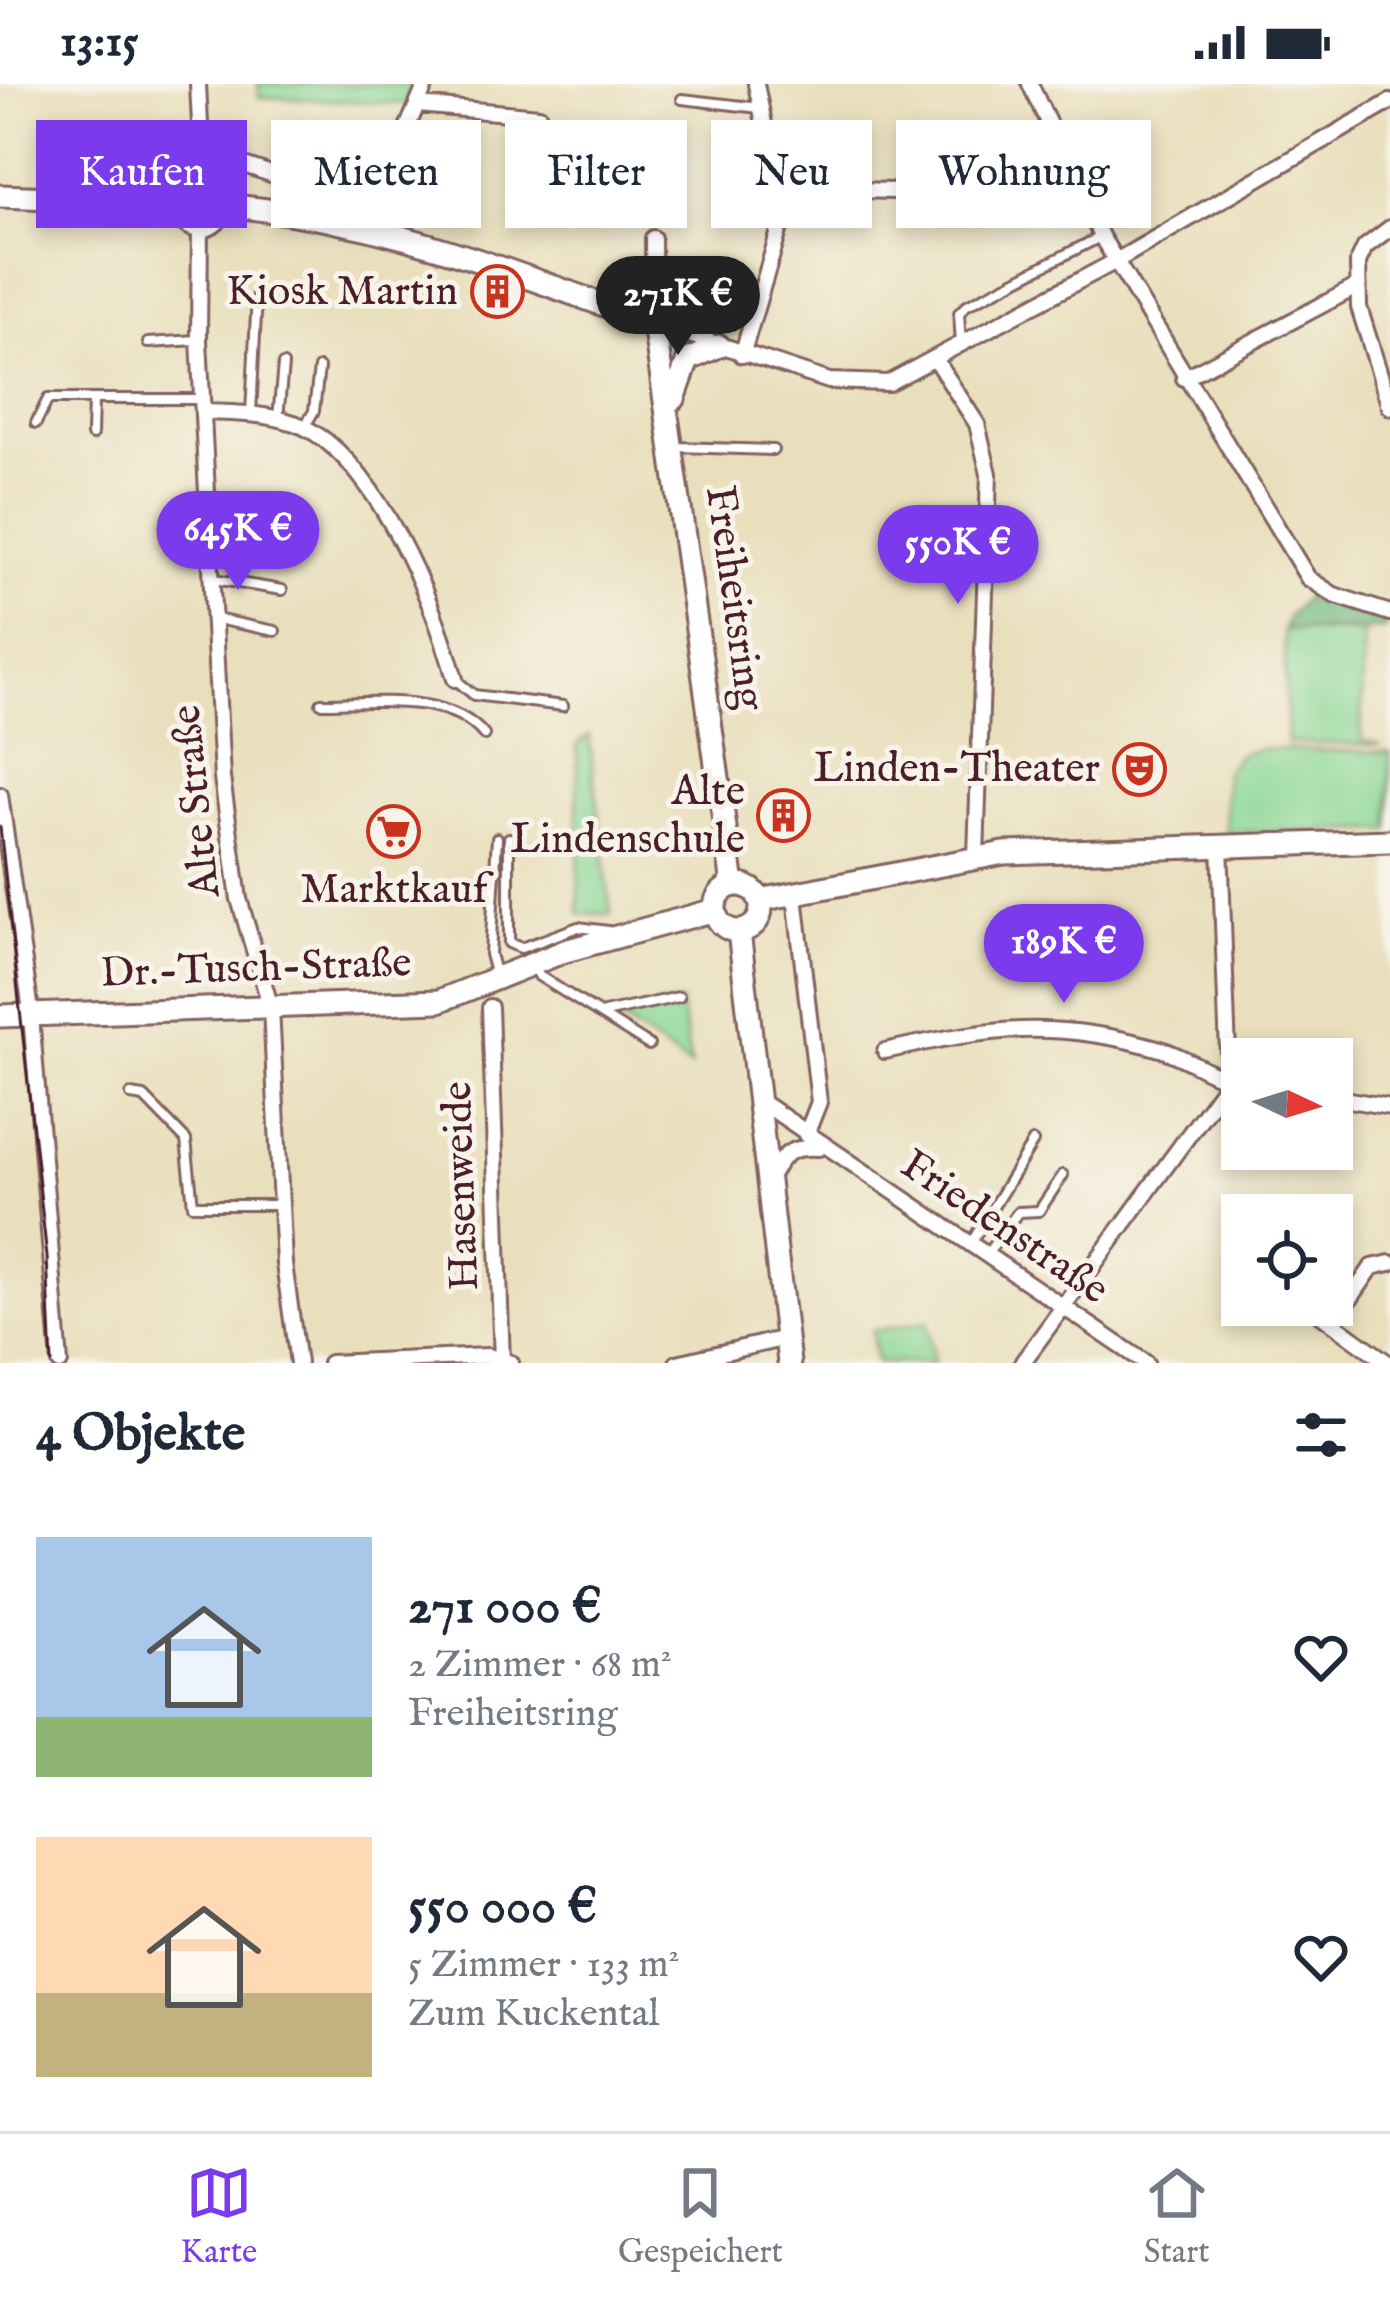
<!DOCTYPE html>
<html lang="de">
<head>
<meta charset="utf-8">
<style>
	:root { --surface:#fff; --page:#f2f2f3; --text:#1f2937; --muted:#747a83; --line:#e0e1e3; --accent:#7c3aed }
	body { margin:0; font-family:"IM FELL English",serif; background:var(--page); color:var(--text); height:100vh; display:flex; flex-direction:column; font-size:45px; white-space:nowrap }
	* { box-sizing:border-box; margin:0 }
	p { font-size:39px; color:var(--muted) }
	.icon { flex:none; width:66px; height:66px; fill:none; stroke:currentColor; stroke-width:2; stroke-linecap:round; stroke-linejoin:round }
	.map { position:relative; height:1279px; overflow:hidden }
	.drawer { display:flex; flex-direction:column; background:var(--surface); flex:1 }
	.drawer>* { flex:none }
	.top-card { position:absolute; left:36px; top:36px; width:1320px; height:108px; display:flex; gap:24px }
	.needle { width:78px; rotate:94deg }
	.controls { position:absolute; left:1221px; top:954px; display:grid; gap:24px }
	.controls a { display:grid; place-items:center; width:132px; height:132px; border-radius:0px; background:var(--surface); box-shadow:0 6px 18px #0003; font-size:60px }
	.price { position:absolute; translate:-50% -102px; padding:0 27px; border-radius:42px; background:var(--accent); color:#fff; font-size:39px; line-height:78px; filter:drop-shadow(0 3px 6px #0008) }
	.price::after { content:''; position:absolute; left:50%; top:72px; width:36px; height:27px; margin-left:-18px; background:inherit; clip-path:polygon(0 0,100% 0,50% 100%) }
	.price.active { background:#222; color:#fff }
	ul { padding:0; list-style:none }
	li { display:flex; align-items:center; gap:36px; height:300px; padding:0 36px }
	li span { display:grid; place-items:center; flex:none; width:336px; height:240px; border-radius:0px; color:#555 }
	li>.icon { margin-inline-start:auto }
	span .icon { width:144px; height:144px; fill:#fffc; stroke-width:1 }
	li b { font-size:51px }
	h2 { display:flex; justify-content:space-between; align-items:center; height:144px; padding:0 36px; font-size:51px }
	.pill { padding:0 42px; border-radius:0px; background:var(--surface); box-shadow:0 6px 18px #0003; font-size:42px; line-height:108px }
	.pill.active { background:var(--accent); color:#fff }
	.status { display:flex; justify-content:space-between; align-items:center; height:84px; padding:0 60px; background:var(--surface); direction:ltr }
	.status svg { height:33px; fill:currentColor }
	.tab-bar { display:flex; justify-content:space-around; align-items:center; height:168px; border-top:3px solid var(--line); background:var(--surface); font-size:33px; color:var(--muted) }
	.tab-bar a { display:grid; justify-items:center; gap:6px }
	.tab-bar .active { color:var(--accent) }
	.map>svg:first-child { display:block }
</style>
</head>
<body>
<div class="status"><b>13:15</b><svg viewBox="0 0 49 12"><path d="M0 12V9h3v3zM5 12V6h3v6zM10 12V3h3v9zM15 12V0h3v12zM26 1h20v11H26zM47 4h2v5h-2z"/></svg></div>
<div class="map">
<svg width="1390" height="1279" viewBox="0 0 1390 1279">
	<rect width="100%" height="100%" fill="#f7f3e8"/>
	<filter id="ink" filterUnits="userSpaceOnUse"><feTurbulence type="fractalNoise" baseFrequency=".00833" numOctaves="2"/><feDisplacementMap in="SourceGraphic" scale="24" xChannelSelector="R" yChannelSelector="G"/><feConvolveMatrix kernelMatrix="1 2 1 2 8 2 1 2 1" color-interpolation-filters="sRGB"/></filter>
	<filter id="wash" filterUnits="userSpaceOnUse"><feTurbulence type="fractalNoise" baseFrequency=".004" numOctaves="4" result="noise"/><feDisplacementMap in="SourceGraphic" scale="48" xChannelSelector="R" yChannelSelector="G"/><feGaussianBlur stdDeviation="2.7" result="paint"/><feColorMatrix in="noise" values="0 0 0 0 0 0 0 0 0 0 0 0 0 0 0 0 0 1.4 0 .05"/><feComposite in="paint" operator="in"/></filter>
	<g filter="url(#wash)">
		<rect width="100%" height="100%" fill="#e9dfbc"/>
		<path fill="#8ad794" stroke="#6a7b60" stroke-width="3" d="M 258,0 L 412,0 L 407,20 L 259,13 Z
			M 1284,546 L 1364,549 L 1361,656 L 1381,661 L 1287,659 Z
			M 589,651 L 611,830 L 579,830 L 577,661 Z
			M 1260,665 L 1390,668 L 1390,746 L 1226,748 L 1225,688 L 1240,670 Z
			M 680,918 L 691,983 L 616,933 L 618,931 Z
			M 927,1238 L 934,1279 L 876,1279 L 872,1247 Z"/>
		<path fill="#6fb87e" stroke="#5c6c54" stroke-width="3" d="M 1311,507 L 1345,526 L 1384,536 L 1384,545 L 1284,546 L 1288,532 Z"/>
	</g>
	<g filter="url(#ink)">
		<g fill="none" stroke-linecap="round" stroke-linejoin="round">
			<defs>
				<path id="lane" d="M 682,15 L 760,24
					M 548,55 L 606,55
					M 148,259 L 197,256
					M 961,260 L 959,229 L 967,221 L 1100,153
					M 251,330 L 257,210
					M 278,334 L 283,281
					M 36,339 L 48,315 L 200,315
					M 305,342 L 314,327 L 319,284
					M 92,351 L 93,315
					M 676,363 L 773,366
					M 211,445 L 296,459
					M 214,495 L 282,506
					M 216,535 L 275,547
					M 456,596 L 474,611 L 563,622
					M 321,619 C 371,619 450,608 484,651
					M 509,754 L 509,859 L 521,864 L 578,843 L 608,847
					M 535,882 L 539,892 L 649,961
					M 495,889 L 490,870 L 497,754
					M 604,929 L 679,913
					M 131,1011 L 144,1013 L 186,1056 L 193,1121 L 281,1121
					M 971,1159 L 1033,1058
					M 987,1170 L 1018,1128 L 1039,1127 L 1063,1091"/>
				<path id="street" d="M 198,0 L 203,100
					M 1030,0 L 1101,152 L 1308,494 L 1334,511 L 1390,529
					M 418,21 L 539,32 L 547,55 L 544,97
					M 78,81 L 93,63 L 214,71 L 337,112
					M 777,104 L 934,108 L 1007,92 L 1061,72
					M 365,141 L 426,0
					M 200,142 L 199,256 L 222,694 L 239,815 L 271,924 L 284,1180 L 298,1279
					M 1390,144 L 1365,163 L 1358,178 L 1359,223 L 1390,323
					M 653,154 L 654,239 L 829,297 L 888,299 L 1116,177 L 1390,18
					M 742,271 L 780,144 L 777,104 L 756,0
					M 935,275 L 977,340 L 989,390 L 976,772
					M 1184,294 L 1356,203
					M 203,328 C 235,329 274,329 304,343 C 378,379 434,520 455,595
					M 0,711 L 30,920 L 60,1279
					M 795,812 L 819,1018 L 806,1051
					M 490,923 L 502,1279
					M 885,967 C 987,944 1054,935 1157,964 C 1186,972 1213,994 1242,999
					M 1332,1013 L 1390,1023
					M 760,1017 L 1146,1279
					M 769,1095 C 783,1070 789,1062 819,1064
					M 1308,1221 L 1388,1279
					M 1333,1240 L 1372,1183 L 1390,1179
					M 330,1279 L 488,1272 L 511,1279
					M 677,1279 L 786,1254
					M 1022,1279 L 1229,996 L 1220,761"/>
				<path id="secondary" d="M179 121a21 21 0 1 1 42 0a21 21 0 1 1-42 0Z
					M 0,112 L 179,119
					M 221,121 C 386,135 501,185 654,239 L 733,801
					M 674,315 L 688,276 L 719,262
					M715 824a23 23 0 1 1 46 0a23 23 0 1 1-46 0Z
					M 760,816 L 1004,769 L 1390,757
					M 739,847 L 789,1279
					M 0,932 L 439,917 L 565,867 L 715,826"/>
			</defs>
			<use href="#lane" stroke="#82625e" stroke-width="14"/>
			<use href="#street" stroke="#82625e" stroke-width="20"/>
			<use href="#secondary" stroke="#82625e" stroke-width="27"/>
			<use href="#lane" stroke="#fff" stroke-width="8"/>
			<use href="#street" stroke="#fff" stroke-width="14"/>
			<use href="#secondary" stroke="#fff" stroke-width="21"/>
			<path stroke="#4a1f2b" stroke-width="3" d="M 0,743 L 47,1173 L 52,1279"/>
		</g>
	</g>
	<defs>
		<symbol id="building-ring" viewBox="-11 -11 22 22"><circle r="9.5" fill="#f7f3e8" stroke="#c8321e" stroke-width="1.5"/><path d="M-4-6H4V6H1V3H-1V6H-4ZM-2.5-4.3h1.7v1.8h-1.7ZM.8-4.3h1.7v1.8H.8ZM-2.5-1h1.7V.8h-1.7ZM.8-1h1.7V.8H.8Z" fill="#c8321e"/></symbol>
		<symbol id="theatre-ring" viewBox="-11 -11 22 22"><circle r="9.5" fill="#f7f3e8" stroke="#c8321e" stroke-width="1.5"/><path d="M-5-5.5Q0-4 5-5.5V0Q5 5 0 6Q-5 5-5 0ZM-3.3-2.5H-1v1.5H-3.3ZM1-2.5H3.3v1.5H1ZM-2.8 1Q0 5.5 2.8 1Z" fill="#c8321e"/></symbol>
		<symbol id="supermarket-ring" viewBox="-11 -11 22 22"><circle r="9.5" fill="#f7f3e8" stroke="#c8321e" stroke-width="1.5"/><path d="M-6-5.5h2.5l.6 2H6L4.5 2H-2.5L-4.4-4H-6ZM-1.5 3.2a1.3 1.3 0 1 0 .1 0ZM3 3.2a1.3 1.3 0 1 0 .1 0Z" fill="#c8321e"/></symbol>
	</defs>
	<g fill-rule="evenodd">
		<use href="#building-ring" x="468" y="178" width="59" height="59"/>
		<use href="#theatre-ring" x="1110" y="656" width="59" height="59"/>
		<use href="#building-ring" x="754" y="702" width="59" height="59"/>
		<use href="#supermarket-ring" x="364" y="718" width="59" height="59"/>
	</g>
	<g text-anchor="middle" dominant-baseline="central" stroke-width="10" stroke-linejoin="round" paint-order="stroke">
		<g font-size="42" fill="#4a1f2b" stroke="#f7f3e8" text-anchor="end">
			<text x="458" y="208">Kiosk Martin</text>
			<text x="1100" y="685">Linden-Theater</text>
			<text x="745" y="708">Alte<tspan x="745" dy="48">Lindenschule</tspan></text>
			<text x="394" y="806" text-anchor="middle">Marktkauf</text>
		</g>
		<g font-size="42" fill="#4a1f2b" stroke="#f7f3e8">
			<text transform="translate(734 514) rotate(82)">Freiheitsring</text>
			<text transform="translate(197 717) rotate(-96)">Alte Straße</text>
			<text transform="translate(256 885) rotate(-2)">Dr.-Tusch-Straße</text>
			<text transform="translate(462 1102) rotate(-92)">Hasenweide</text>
			<text transform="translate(1004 1144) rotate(34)">Friedenstraße</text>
		</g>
	</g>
</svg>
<div class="controls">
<a><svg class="needle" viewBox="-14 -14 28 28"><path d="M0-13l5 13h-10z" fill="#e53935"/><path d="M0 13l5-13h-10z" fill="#747a83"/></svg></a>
<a><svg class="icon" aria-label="locate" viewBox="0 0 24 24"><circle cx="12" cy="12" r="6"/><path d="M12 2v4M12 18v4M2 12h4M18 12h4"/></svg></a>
</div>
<b class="price active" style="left:678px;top:274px">271K €</b>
<b class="price" style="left:238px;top:509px">645K €</b>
<b class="price" style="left:958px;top:523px">550K €</b>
<b class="price" style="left:1064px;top:922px">189K €</b>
<div class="top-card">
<a class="pill active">Kaufen</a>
<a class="pill">Mieten</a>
<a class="pill">Filter</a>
<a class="pill">Neu</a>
<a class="pill">Wohnung</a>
</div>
</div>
<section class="drawer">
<h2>4 Objekte<svg class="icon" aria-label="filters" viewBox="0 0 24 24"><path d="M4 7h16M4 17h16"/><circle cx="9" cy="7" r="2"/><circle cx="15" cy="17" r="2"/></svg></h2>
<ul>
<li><span style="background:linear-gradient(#a9c7e8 75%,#8fb573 0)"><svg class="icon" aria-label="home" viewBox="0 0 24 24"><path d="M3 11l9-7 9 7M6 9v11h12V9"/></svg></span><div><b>271 000 €</b><p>2 Zimmer · 68 m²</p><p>Freiheitsring</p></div><svg class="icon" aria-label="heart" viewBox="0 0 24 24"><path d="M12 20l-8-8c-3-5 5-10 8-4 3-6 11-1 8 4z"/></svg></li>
<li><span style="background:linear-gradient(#ffd9b3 65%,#c2b280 0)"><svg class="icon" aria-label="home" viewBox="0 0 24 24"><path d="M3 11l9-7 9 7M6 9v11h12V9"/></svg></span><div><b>550 000 €</b><p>5 Zimmer · 133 m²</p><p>Zum Kuckental</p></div><svg class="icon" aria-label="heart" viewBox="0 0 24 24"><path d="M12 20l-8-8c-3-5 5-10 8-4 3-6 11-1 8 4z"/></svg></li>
</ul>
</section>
<nav class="tab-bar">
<a class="active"><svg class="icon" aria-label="map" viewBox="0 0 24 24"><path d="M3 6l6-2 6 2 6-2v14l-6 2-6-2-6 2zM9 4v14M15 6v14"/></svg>Karte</a>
<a><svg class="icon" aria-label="saved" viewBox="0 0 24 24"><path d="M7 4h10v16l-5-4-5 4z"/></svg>Gespeichert</a>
<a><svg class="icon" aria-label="home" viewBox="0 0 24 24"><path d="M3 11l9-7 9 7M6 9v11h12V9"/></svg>Start</a>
</nav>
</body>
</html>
